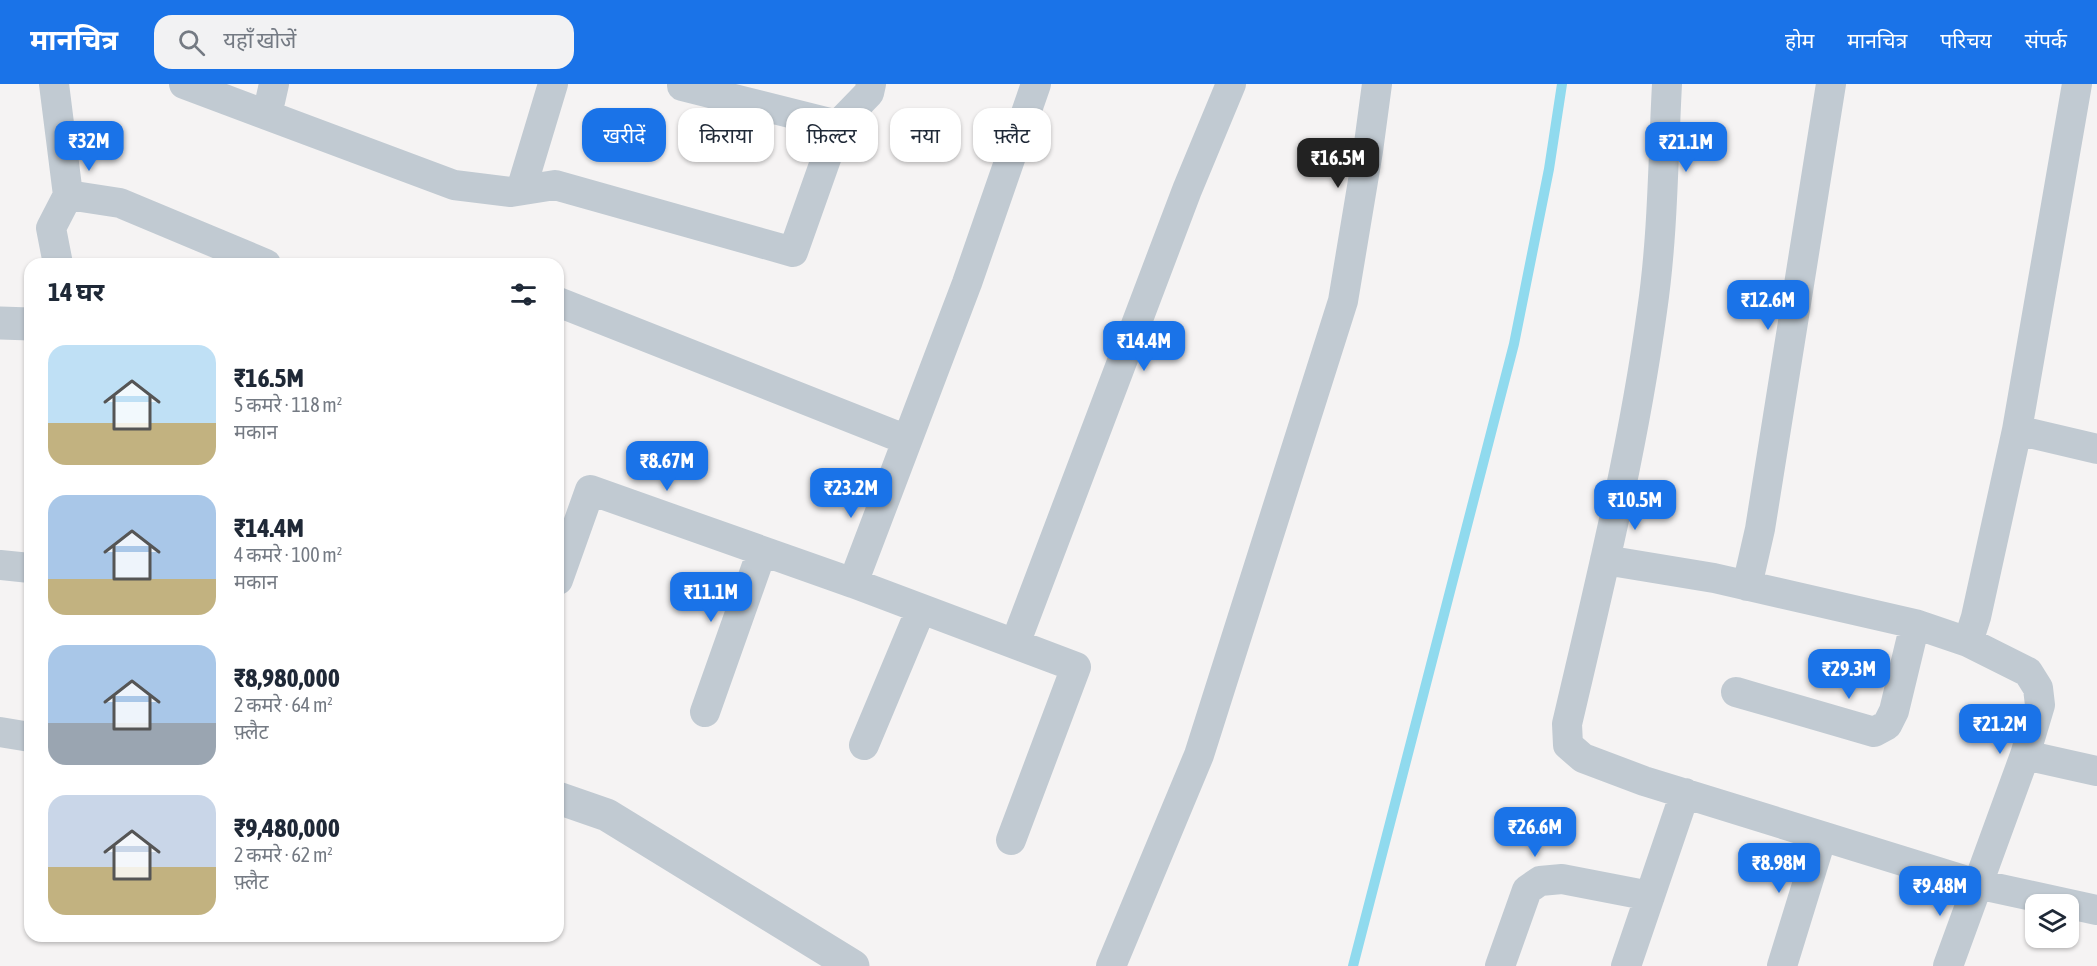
<!DOCTYPE html>
<html lang="hi">
<head>
<meta charset="utf-8">
<style>
	:root { --surface:#fff; --page:#f2f2f3; --text:#1f2937; --muted:#747a83; --accent:#1a73e8 }
	body { margin:0; font-family:"Asap Condensed","Noto Sans Devanagari",sans-serif; background:var(--page); color:var(--text); height:100vh; display:flex; flex-direction:column; font-size:22px; white-space:nowrap }
	* { box-sizing:border-box; margin:0 }
	p { font-size:20px; color:var(--muted) }
	.icon { flex:none; width:33px; height:33px; fill:none; stroke:currentColor; stroke-width:2; stroke-linecap:round; stroke-linejoin:round }
	.map { position:relative; flex:1; overflow:hidden }
	.details { position:absolute; left:24px; top:174px; width:540px; height:684px; display:flex; flex-direction:column; background:var(--surface); border-radius:18px; box-shadow:0 2px 4px #0004 }
	.details>* { flex:none }
	.top-card { position:absolute; left:582px; top:24px; width:570px; height:54px; display:flex; gap:12px }
	.buttons { position:absolute; left:2025px; top:810px; display:grid; gap:12px }
	.buttons a { display:grid; place-items:center; width:54px; height:54px; border-radius:12px; background:var(--surface); box-shadow:0 2px 4px #0004; font-size:30px }
	.price { position:absolute; translate:-50% -51px; padding:0 14px; border-radius:12px; background:var(--accent); color:#fff; font-size:20px; line-height:39px; filter:drop-shadow(0 2px 3px #0008) }
	.price::after { content:''; position:absolute; left:50%; top:36px; width:18px; height:14px; margin-left:-9px; background:inherit; clip-path:polygon(0 0,100% 0,50% 100%) }
	.price.on { background:#222; color:#fff }
	ul { padding:0; list-style:none }
	li { display:flex; align-items:center; gap:18px; height:150px; padding:0 24px }
	li span { display:grid; place-items:center; flex:none; width:168px; height:120px; border-radius:18px; color:#555 }
	li>.icon { margin-inline-start:auto }
	span .icon { width:72px; height:72px; fill:#fffc; stroke-width:1 }
	li b { font-size:26px }
	h2 { display:flex; justify-content:space-between; align-items:center; height:72px; padding:0 24px; font-size:26px }
	.pill { padding:0 21px; border-radius:18px; background:var(--surface); box-shadow:0 2px 4px #0004; font-size:21px; line-height:54px }
	.pill.on { background:var(--accent); color:#fff }
	header { display:flex; align-items:center; gap:36px; box-sizing:border-box; height:84px; padding:0 30px; background:var(--accent); color:#fff }
	header strong { font-size:28px }
	nav { display:flex; gap:33px; margin-inline-start:auto; font-size:21px }
	.search { width:420px; height:54px; background:var(--page); display:flex; align-items:center; gap:15px; box-sizing:border-box; padding:0 21px; border-radius:18px; color:var(--muted); font-size:22px }
	.map>svg:first-child { display:block }
</style>
</head>
<body>
<header>
<strong>मानचित्र</strong>
<div class="search"><svg class="icon" aria-label="search" viewBox="0 0 24 24"><circle cx="10" cy="10" r="6"/><path d="M15 15l6 6"/></svg>यहाँ खोजें</div>
<nav><a>होम</a><a>मानचित्र</a><a>परिचय</a><a>संपर्क</a></nav>
</header>
<div class="map">
<svg width="2097" height="882" viewBox="0 0 2097 882">
	<rect width="100%" height="100%" fill="#f5f3f3"/>
	<g fill="none" stroke-linecap="round" stroke-linejoin="round">
		<path stroke="#90daee" stroke-width="10" d="M 1353,882 L 1514,260 L 1549,85 L 1562,0"/>
		<path stroke="#c1cad2" stroke-width="30" d="M 54,0 L 68,111 L 51,144 L 58,180
			M 184,0 L 454,101 L 511,108 L 555,101 L 793,168 L 838,41 L 869,9 L 871,0
			M 682,0 L 682,2 L 838,41
			M 1667,0 C 1663,75 1663,152 1652,227 C 1633,366 1599,503 1567,640 L 1568,661 L 1583,674 L 1644,697 L 1977,800 L 2097,826
			M 267,31 L 274,0
			M 521,106 L 553,0
			M 68,111 L 120,119 L 266,180
			M 558,218 L 907,356
			M 2017,346 L 2097,365
			M 1605,476 L 1714,494 L 1915,540 L 1968,558 L 2028,588 L 2038,604 L 2040,621 L 2025,671 L 1948,882
			M 0,481 L 30,484
			M 558,496 L 590,406 L 853,499
			M 1747,502 L 1760,445 L 1831,0
			M 1968,558 L 1976,533 L 2017,346 L 2077,0
			M 1015,560 L 1187,106 L 1231,0
			M 1736,608 L 1874,648 L 1887,641 L 1894,627 L 1915,540
			M 705,628 L 762,467
			M 0,648 L 30,653
			M 864,661 L 921,525
			M 2025,671 L 2097,687
			M 1011,756 L 1076,583 L 853,499 L 967,199 L 1036,0
			M 1111,882 L 1199,671 L 1343,217 L 1368,67 L 1377,0
			M 1500,882 L 1527,806 L 1540,797 L 1562,795 L 1650,812
			M 1626,882 L 1685,709
			M 1782,882 L 1822,752"/>
		<path stroke="#c1cad2" stroke-width="33" d="M 0,239 L 30,240
			M 558,714 L 607,731 L 853,882"/>
	</g>
</svg>
<div class="buttons">
<a><svg class="icon" aria-label="layers" viewBox="0 0 24 24"><path d="M12 4l9 5-9 5-9-5zM3 14l9 5 9-5"/></svg></a>
</div>
<b class="price" style="left:89px;top:88px">₹32M</b>
<b class="price" style="left:1686px;top:89px">₹21.1M</b>
<b class="price on" style="left:1338px;top:105px">₹16.5M</b>
<b class="price" style="left:1768px;top:247px">₹12.6M</b>
<b class="price" style="left:1144px;top:288px">₹14.4M</b>
<b class="price" style="left:667px;top:408px">₹8.67M</b>
<b class="price" style="left:851px;top:435px">₹23.2M</b>
<b class="price" style="left:1635px;top:447px">₹10.5M</b>
<b class="price" style="left:711px;top:539px">₹11.1M</b>
<b class="price" style="left:1849px;top:616px">₹29.3M</b>
<b class="price" style="left:2000px;top:671px">₹21.2M</b>
<b class="price" style="left:1535px;top:774px">₹26.6M</b>
<b class="price" style="left:1779px;top:810px">₹8.98M</b>
<b class="price" style="left:1940px;top:833px">₹9.48M</b>
<div class="top-card">
<a class="pill on">खरीदें</a>
<a class="pill">किराया</a>
<a class="pill">फ़िल्टर</a>
<a class="pill">नया</a>
<a class="pill">फ़्लैट</a>
</div>
<section class="details">
<h2>14 घर<svg class="icon" aria-label="filters" viewBox="0 0 24 24"><path d="M4 7h16M4 17h16"/><circle cx="9" cy="7" r="2"/><circle cx="15" cy="17" r="2"/></svg></h2>
<ul>
<li><span style="background:linear-gradient(#bfe0f5 65%,#c2b280 0)"><svg class="icon" aria-label="home" viewBox="0 0 24 24"><path d="M3 11l9-7 9 7M6 9v11h12V9"/></svg></span><div><b>₹16.5M</b><p>5 कमरे · 118 m²</p><p>मकान</p></div></li>
<li><span style="background:linear-gradient(#a9c7e8 70%,#c2b280 0)"><svg class="icon" aria-label="home" viewBox="0 0 24 24"><path d="M3 11l9-7 9 7M6 9v11h12V9"/></svg></span><div><b>₹14.4M</b><p>4 कमरे · 100 m²</p><p>मकान</p></div></li>
<li><span style="background:linear-gradient(#a9c7e8 65%,#9aa5b1 0)"><svg class="icon" aria-label="home" viewBox="0 0 24 24"><path d="M3 11l9-7 9 7M6 9v11h12V9"/></svg></span><div><b>₹8,980,000</b><p>2 कमरे · 64 m²</p><p>फ़्लैट</p></div></li>
<li><span style="background:linear-gradient(#c9d6e8 60%,#c2b280 0)"><svg class="icon" aria-label="home" viewBox="0 0 24 24"><path d="M3 11l9-7 9 7M6 9v11h12V9"/></svg></span><div><b>₹9,480,000</b><p>2 कमरे · 62 m²</p><p>फ़्लैट</p></div></li>
</ul>
</section>
</div>
</body>
</html>
